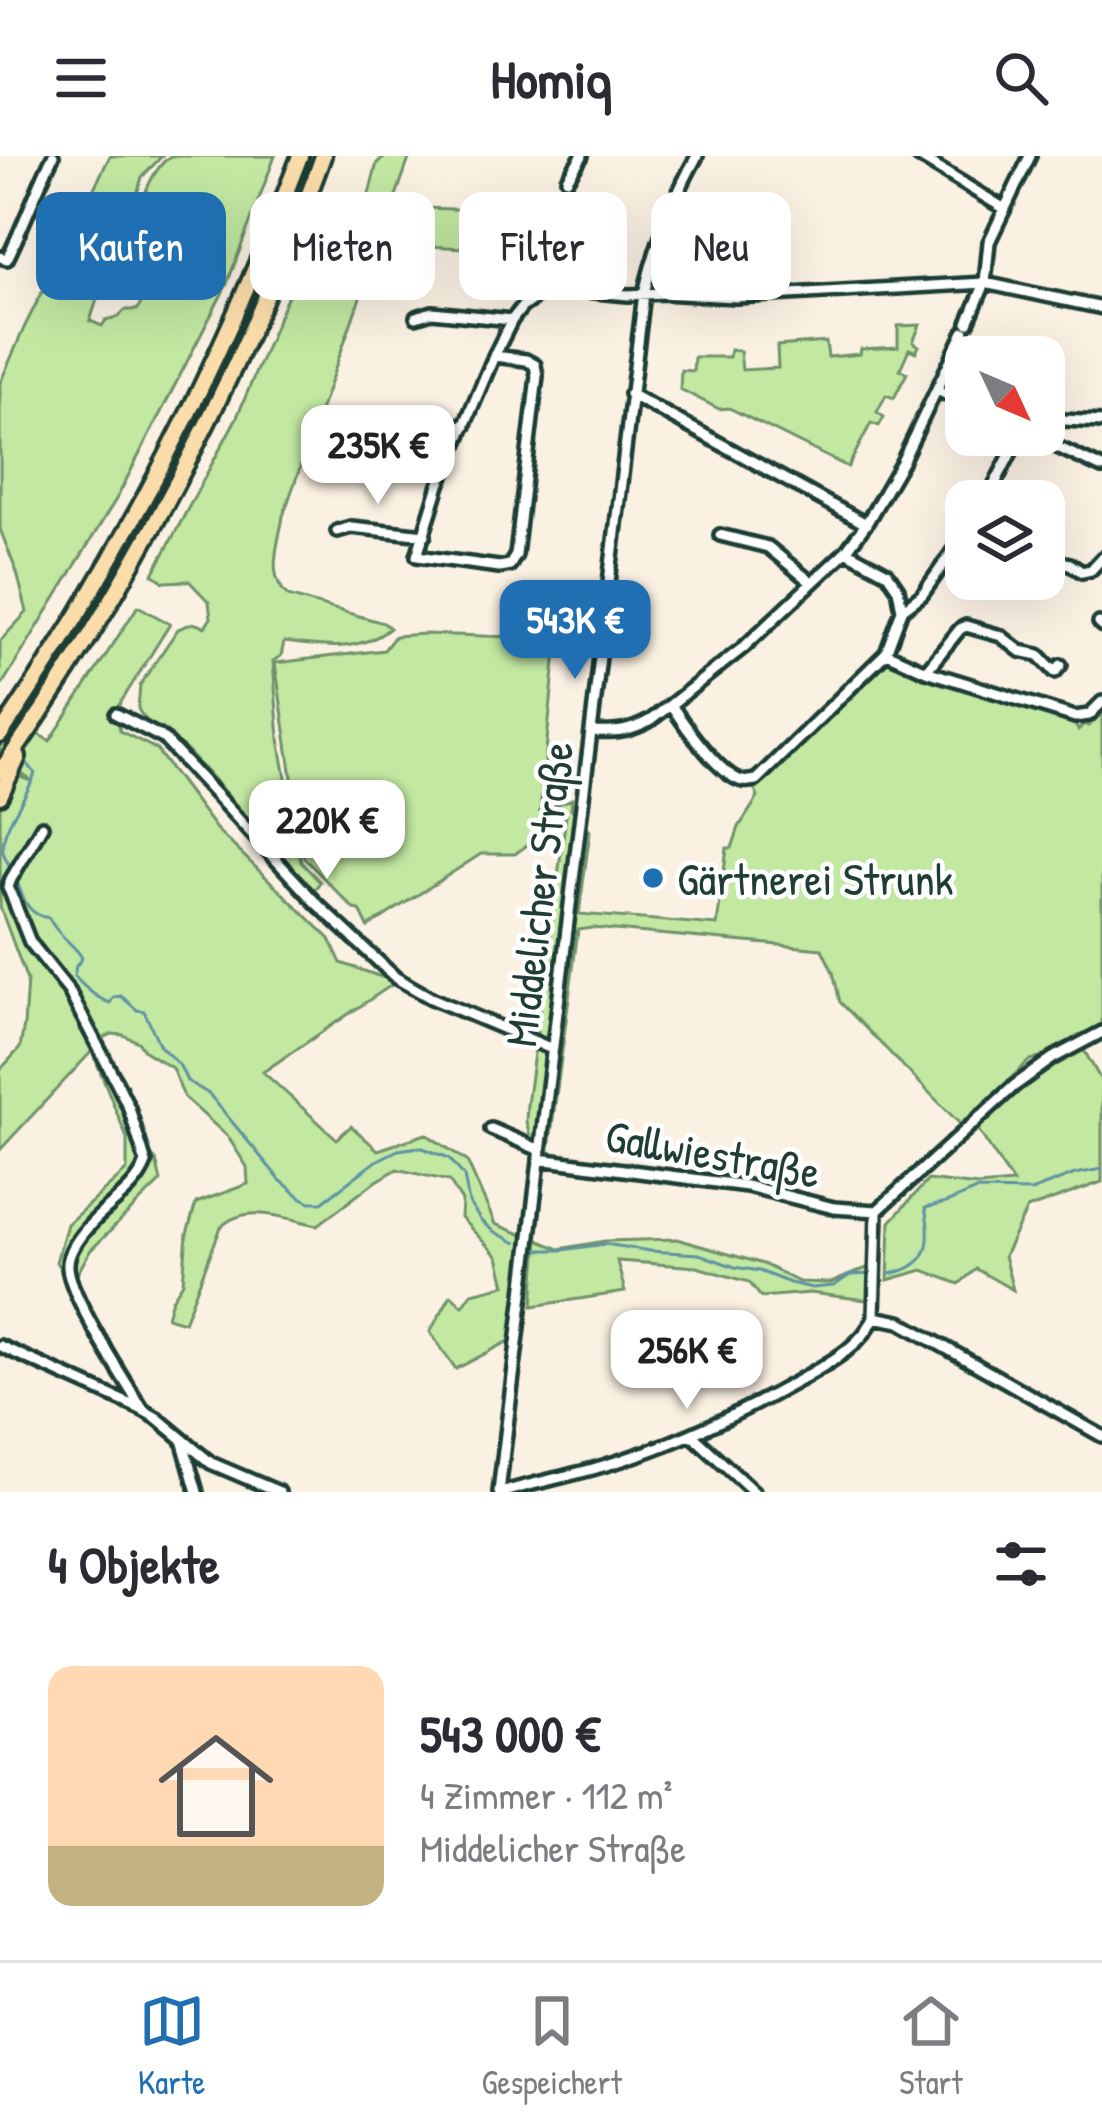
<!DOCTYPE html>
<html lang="de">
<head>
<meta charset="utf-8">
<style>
	:root { --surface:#fff; --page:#f2f2f3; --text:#2b2b33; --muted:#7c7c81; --line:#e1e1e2; --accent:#1f6fb2 }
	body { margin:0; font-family:"Patrick Hand",sans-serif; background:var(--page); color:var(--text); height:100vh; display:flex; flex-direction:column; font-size:45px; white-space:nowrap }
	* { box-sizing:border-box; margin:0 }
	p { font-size:39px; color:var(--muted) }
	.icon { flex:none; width:66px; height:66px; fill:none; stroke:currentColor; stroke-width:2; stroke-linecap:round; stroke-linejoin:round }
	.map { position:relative; height:1336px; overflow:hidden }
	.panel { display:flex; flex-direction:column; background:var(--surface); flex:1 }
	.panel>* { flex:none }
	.banner { position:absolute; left:36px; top:36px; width:1032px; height:108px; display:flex; gap:24px }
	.needle { width:78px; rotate:134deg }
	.fabs { position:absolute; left:945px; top:180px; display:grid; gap:24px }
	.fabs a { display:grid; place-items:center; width:120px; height:120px; border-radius:24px; background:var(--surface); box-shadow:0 12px 48px #0002; font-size:60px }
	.price { position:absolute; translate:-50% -102px; padding:0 27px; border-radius:24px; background:#fff; color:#222; font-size:39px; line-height:78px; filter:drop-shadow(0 3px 6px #0008) }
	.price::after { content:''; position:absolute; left:50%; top:72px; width:36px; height:27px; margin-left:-18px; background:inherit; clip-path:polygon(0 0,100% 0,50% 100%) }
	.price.active { background:var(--accent); color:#fff }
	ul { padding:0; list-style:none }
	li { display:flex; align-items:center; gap:36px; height:300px; padding:0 48px }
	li+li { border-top:3px solid var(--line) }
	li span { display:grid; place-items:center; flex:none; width:336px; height:240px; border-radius:24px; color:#555 }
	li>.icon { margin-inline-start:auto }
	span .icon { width:144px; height:144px; fill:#fffc; stroke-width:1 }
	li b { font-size:51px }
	h2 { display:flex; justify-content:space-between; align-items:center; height:144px; padding:0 48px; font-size:51px }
	.chip { padding:0 42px; border-radius:24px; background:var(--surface); box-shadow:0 12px 48px #0002; font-size:42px; line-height:108px }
	.chip.active { background:var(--accent); color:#fff }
	header { display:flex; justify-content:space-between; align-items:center; height:156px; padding:0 48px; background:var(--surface); font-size:54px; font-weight:700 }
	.tab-bar { display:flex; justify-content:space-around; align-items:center; height:168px; border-top:3px solid var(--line); background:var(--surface); font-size:33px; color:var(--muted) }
	.tab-bar a { display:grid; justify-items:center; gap:6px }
	.tab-bar .active { color:var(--accent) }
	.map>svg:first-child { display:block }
</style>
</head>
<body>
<header><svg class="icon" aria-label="menu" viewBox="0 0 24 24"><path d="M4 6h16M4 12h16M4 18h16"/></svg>Homiq<svg class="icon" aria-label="search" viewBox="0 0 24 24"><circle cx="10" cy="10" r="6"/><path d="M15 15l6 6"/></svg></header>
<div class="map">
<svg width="1102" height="1336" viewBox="0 0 1102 1336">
	<rect width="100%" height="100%" fill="#fbf1e3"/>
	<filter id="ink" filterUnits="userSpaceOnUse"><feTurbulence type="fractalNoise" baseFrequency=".00833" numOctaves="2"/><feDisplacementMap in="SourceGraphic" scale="24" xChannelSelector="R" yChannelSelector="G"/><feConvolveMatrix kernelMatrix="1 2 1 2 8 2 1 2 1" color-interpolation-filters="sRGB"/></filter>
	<g filter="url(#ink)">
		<path fill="#c2e8a2" stroke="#70926b" stroke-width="3" d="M 110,0 L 162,0 L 142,21 L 127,73 L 105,119 L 90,165 L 102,170 L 106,164 L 118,161 L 125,154 L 137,154 L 165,108 L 137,81 L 132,71 C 143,46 148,18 170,0 L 275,0 L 227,128 L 118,340 L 0,532 L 0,485 L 27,456 L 17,417 L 0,373 L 0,227 L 25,170 Z
			M 387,0 L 410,0 L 283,360 C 279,388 265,418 288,440 L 384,467 L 390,472 C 360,497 321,491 284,486 L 281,500 L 273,505 L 279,583 L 301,706 L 320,726 L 315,733 L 310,732 L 293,714 C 258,675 224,633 187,595 C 172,580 148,572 138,553 L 140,529 L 178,473 L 193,467 L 205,471 L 211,462 L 209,446 L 189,425 L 164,426 L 153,418 L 237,261 L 329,41 L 336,39 L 343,50 L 342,66 L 351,68 L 368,42 L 377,7 Z
			M 419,47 L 424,52 L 504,55 L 484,93 L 408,89 L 403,83 Z
			M 920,169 L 913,186 L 919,190 L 916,196 L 909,193 L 900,213 L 907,217 L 894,242 L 886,239 L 877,256 L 884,261 L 879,270 L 871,267 L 848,311 L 729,252 L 719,253 L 680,233 L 681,214 L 693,215 L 694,201 L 729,201 L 730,194 L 740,195 L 742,214 L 778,212 L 777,190 L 826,186 L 828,201 L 860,198 L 861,193 L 898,191 L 898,170 Z
			M 138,450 L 170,468 L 116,554 L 120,575 L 156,593 L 216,673 L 330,783 L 341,807 L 396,826 L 263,916 L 337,983 L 351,970 L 378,994 L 426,978 L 467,1005 L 495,1068 L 523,1079 L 511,1184 L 456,1213 L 430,1176 L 451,1139 L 463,1150 L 472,1137 L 505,1129 L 498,1101 L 461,1062 L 462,1045 L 449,1025 L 397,1013 L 372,1028 L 318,1069 C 286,1063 247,1046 221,1071 L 184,1166 L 167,1161 L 172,1143 L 183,1126 L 187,1078 L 196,1047 L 248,1028 L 247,1011 L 228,981 L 184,941 L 172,912 L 146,896 L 138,886 L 123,879 L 112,878 L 102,883 L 124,927 L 149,997 L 156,1004 L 161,1025 L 90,1095 L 71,1129 L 56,1106 L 67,1068 L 127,1014 L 127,982 L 92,895 L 0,994 L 0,914 L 20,892 L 24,869 L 27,824 L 0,751 L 0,651 L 19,620 L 31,625 L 0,601 L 0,554 L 50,585 Z
			M 424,478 L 514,481 L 556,495 L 540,655 L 572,643 L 571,653 L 579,658 L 590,675 L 579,758 L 717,769 L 727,692 L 732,692 L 739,671 L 758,641 L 755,634 L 889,505 L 1075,569 L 1078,574 L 1084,568 L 1089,570 L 1102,557 L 1102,873 L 1052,899 L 1030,904 L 961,969 L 840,846 L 833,816 L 822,793 L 593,772 L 578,774 L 548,1001 L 533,993 L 526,965 L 527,949 L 566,660 L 515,698 L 481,698 L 368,771 L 360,754 L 354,753 L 304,702 L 275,507 L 384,494 L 395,480 Z
			M 1081,889 L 1102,926 L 1102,1026 L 1027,1053 L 1004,1100 L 1013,1134 L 976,1113 L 959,1128 L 923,1114 L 888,1124 L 890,1066 L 928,1024 L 978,1030 L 1013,1027 L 973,966 L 1014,930 Z
			M 677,1083 L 763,1108 L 799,1126 L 831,1127 L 876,1108 L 875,1145 L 810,1137 L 761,1141 L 749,1126 L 697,1111 L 617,1105 L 625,1136 L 533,1150 L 538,1084 L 559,1093 L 605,1085 Z"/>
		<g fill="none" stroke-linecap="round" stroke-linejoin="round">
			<path stroke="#5f93a2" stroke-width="3" d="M 12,714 C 10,711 3,698 3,695 C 0,671 29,640 35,617 L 21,600
				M 16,723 C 23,742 27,759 49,762 C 58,781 76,789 82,802 L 76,810 L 74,820 C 84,831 96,842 110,847 L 114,841 L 121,840 L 137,854 L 144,855 L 160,890 L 180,910 L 187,925 L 209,938 L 280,1024 L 302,1042 L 310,1046 L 322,1046 L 376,1005 L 398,994 L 420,991 L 449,1002 L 464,1020 L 469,1047 L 481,1065 L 493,1075 L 516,1087
				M 536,1094 L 562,1094 L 605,1088 L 650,1095 L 699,1098 L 735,1111 L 759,1115 L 790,1127 L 812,1132 L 834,1130 L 850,1119 L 872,1118
				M 889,1118 C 929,1111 933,1088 925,1052 L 946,1047 L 976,1034 L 1031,1035 L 1075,1018 L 1102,1013"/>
			<defs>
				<path id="minor" d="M 918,0 L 1005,53
					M 567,23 L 582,0
					M 0,101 L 7,103 C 24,69 36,34 53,0
					M 416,161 L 432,156 L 512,164
					M 968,167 L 985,127 L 989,86 L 1030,0
					M 494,200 L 526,204 L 535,209 L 537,220 L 516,399 L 510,409 L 499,411 L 417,400 L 439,329 L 494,200 L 512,164 L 522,151 L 536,141 L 562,133 L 628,139 L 662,137 L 736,141 L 985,127 L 1102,152
					M 937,234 L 966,248
					M 630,238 L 866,368
					M 1044,263 L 1102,266
					M 369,273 L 379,261 L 465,270
					M 1032,279 L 1102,312
					M 986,345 L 1020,279
					M 337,375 L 351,371 L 425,379
					M 720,379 L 768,391 L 812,427
					M 1044,402 L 1070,408 L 1082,416 L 1091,414 L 1102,402
					M 902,454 L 922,439 L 966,376
					M 1099,467 L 1102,470
					M 886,497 L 926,515 L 1075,561 L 1089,559 L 1102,546
					M 926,515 L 960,473 L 966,470 L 1001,480 L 1020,495 L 1039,499 L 1055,516 L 1061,509
					M 671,549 C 685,570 715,612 737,623 C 745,627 747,625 756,624 L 886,497 L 902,454 L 898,433 L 887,417 L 846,395
					M 116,558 L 163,582 L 316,747 L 396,822 L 431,842 L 552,893
					M 592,576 C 616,577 630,576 651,564 L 744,491 L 846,395 L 866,368 L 902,306 L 964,176
					M 42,670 L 11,723 L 8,731 L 11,738 L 30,786 L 69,835 L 118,929 L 129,952 L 146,1007 C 135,1035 108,1048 89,1070 C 79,1081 67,1096 68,1111 C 70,1141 125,1225 143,1254
					M 491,973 L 540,994
					M 539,1003 L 747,1030 L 834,1052 L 877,1055
					M 877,1055 L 1014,930 L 1053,902 L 1102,876
					M 874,1161 L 900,1166 L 1102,1280
					M 0,1190 L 143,1254 L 157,1262 L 211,1307 L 279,1336
					M 692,1279 L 754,1336
					M 183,1287 L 197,1336
					M 499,1336 L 644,137 C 656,88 672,44 697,0
					M 504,1336 C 537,1326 570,1320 603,1310 C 671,1290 736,1260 798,1225 C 825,1209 862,1191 874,1161 L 877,1055"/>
				<path id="highway" d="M 0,579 C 123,399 223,204 300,0
					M 0,616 C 101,474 186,320 257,161 C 280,108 304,55 323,0
					M 0,640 L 18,601"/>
			</defs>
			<use href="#minor" stroke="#1f3d34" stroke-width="18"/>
			<use href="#highway" stroke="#1f3d34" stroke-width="22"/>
			<use href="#minor" stroke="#fff" stroke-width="9"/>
			<use href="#highway" stroke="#faddab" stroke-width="14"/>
		</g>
	</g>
	<circle fill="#1f6fb2" stroke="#fff" stroke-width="4.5" cx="653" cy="722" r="12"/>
	<g text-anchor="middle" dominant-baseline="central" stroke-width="9" stroke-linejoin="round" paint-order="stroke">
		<g font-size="45" fill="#1f3d34" stroke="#fff" text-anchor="start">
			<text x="677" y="722">Gärtnerei Strunk</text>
		</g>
		<g font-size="45" fill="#1f3d34" stroke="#fff">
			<text transform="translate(538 738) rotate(-83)">Middelicher Straße</text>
			<text transform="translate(713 997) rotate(10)">Gallwiestraße</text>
		</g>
	</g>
</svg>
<div class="fabs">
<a><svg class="needle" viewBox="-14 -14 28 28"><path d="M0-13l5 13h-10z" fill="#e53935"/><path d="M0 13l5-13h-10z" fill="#7c7c81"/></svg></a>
<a><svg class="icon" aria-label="layers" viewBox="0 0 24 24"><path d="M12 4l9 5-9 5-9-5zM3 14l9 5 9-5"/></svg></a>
</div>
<b class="price" style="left:378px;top:351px">235K €</b>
<b class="price active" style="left:575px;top:526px">543K €</b>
<b class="price" style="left:327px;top:726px">220K €</b>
<b class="price" style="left:687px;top:1256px">256K €</b>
<div class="banner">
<a class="chip active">Kaufen</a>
<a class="chip">Mieten</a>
<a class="chip">Filter</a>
<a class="chip">Neu</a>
</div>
</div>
<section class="panel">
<h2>4 Objekte<svg class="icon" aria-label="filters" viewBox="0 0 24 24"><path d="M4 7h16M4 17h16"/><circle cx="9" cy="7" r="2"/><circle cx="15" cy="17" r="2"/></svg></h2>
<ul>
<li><span style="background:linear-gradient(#ffd9b3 75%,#c2b280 0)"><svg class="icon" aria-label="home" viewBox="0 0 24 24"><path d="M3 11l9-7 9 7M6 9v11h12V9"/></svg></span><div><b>543 000 €</b><p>4 Zimmer · 112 m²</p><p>Middelicher Straße</p></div></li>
</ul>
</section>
<nav class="tab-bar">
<a class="active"><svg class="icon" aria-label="map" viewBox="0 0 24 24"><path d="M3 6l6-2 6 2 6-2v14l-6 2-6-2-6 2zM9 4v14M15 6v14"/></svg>Karte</a>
<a><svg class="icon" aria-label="saved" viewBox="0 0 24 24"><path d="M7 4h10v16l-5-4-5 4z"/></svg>Gespeichert</a>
<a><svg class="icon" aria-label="home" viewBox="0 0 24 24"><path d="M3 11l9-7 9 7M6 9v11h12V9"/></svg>Start</a>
</nav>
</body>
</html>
